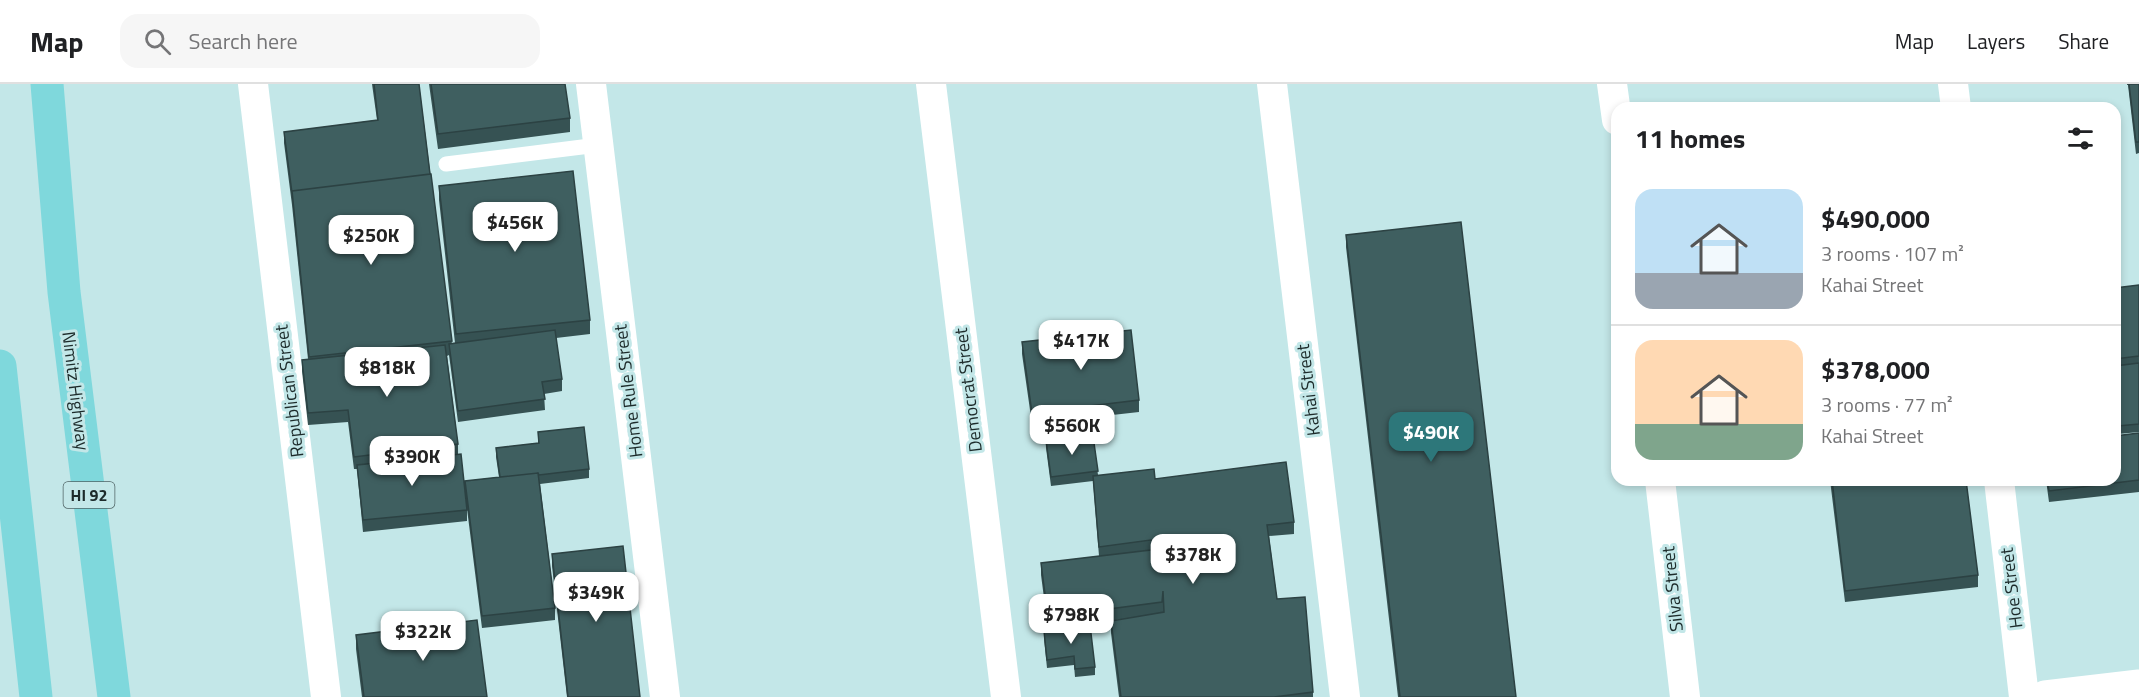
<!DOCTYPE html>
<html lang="en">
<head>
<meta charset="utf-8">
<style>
	:root { --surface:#fff; --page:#f6f6f6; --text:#202124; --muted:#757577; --line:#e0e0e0; --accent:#2d777a }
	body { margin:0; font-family:"Titillium Web",sans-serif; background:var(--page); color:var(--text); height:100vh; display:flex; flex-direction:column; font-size:22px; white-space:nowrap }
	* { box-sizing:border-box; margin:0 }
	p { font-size:20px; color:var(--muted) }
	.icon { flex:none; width:33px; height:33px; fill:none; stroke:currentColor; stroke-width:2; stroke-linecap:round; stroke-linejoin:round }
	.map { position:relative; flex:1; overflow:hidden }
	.drawer { position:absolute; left:1611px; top:18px; width:510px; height:384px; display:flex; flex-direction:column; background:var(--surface); border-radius:18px; box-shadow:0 3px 9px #0003 }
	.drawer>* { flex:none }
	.price { position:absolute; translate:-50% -51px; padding:0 14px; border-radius:12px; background:#fff; color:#222; font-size:20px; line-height:39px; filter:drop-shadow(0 2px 3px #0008) }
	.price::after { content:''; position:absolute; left:50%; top:36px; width:18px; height:14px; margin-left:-9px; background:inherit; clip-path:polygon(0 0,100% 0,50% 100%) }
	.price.on { background:var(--accent); color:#fff }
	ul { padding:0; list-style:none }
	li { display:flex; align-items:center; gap:18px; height:150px; padding:0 24px }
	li+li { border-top:2px solid var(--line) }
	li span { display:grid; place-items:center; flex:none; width:168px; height:120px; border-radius:18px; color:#555 }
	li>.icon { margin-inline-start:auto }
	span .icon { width:72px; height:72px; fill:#fffc; stroke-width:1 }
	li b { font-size:26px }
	h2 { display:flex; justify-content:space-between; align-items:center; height:72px; padding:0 24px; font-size:26px }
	header { display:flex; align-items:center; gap:36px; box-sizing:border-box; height:84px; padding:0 30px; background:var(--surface); border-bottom:2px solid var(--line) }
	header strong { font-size:28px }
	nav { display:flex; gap:33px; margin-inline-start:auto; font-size:21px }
	.search { width:420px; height:54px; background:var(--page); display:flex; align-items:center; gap:15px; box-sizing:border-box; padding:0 21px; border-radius:18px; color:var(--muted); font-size:22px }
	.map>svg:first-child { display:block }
</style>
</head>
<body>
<header>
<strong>Map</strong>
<div class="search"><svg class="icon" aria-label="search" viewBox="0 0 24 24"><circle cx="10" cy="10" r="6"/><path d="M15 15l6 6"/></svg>Search here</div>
<nav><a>Map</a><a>Layers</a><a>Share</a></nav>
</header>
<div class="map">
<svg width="2139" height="613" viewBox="0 0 2139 613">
	<rect width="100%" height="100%" fill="#c3e7e8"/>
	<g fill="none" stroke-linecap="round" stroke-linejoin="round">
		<path stroke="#fff" stroke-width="15" d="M 446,80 L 598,61"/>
		<path stroke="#fff" stroke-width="30" d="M 253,0 L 326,613
			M 591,0 L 665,613
			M 931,0 L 1006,613
			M 1272,0 L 1345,613
			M 1612,0 L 1617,36
			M 1953,0 L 1956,24
			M 1660,396 L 1685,613
			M 1999,396 L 2024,613"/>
		<path stroke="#fff" stroke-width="33" d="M 2045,613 L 2139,602"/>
		<path stroke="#7fd8dc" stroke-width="33" d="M 47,0 L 64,208 L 114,613
			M 0,282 L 36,613"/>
	</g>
	<path fill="#365253" d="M 372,0 L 419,0 L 452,260 L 455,259 L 439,116 L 439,102 L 590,236 L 590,250 L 556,254 L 562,295 L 562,307 L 544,310 L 545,326 L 458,338 L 449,271 L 447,272 L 458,360 L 458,370 L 467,426 L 467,437 L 363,448 L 357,385 L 354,385 L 348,338 L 308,341 L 302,287 L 302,276 L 308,275 L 292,121 L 284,59 L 284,48 L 377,36 Z
		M 429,0 L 565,0 L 570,34 L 570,48 L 438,65 Z
		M 2127,0 L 2139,0 L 2139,69 L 2136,70 L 2128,1 L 2127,1 Z
		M 1346,151 L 1516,613 L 1398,613 L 1346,163 Z
		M 2139,201 L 2139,348 L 2118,350 L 2115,319 L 2115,204 Z
		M 1022,258 L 1139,316 L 1139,328 L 1032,340 L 1022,270 Z
		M 1098,336 L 1099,360 L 1094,360 L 1098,391 L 1155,395 L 1294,438 L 1294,450 L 1269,452 L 1277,515 L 1313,608 L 1313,613 L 1119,613 L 1111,549 L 1111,537 L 1124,535 L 1048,545 L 1041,491 L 1041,479 L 1099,472 L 1093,397 L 1051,402 L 1046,364 L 1045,341 Z
		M 538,348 L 589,385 L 589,394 L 540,400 L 555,524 L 555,536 L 482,544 L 465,409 L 465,397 L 499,393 L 496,373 L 496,364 L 538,359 Z
		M 2139,349 L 2139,408 L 2049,418 L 2046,396 L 2115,396 Z
		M 1830,396 L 1966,396 L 1978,491 L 1978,503 L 1845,518 Z
		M 552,470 L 640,613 L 567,613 L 552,482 Z
		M 1044,547 L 1095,583 L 1095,591 L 1075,593 L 1074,581 L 1047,584 L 1044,555 Z
		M 356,551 L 487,613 L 362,613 L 356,565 Z"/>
	<path fill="#3f5f60" stroke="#2c4243" stroke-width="1.5" d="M 374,0 L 419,0 L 430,90 L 292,107 L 292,109 L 284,48 L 378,36 Z
		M 431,0 L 565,0 L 570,34 L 438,50 Z
		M 2129,0 L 2139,0 L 2139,58 L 2136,58 Z
		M 573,87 L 590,236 L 456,250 L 439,102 Z
		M 431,90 L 452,257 L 309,273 L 292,107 Z
		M 1461,138 L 1516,613 L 1400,613 L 1346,151 Z
		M 2139,201 L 2139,272 L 2115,275 L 2115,204 Z
		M 555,246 L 562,295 L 542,298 L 545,315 L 458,327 L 449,260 Z
		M 1131,246 L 1139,316 L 1032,329 L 1022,258 Z
		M 445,261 L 458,360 L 354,373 L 348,326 L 308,329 L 302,276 Z
		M 2139,279 L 2139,340 L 2118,342 L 2115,311 L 2115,282 Z
		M 1098,336 L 1099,356 L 1094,356 L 1093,352 L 1046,356 L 1046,360 L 1045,341 Z
		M 584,343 L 589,385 L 539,391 L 538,389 L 500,393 L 496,364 L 539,359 L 538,348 Z
		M 2139,349 L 2139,396 L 2049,407 L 2047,396 L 2115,396 L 2115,352 Z
		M 1093,352 L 1098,387 L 1051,393 L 1046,356 Z
		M 461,370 L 467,426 L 363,436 L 357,381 Z
		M 1286,378 L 1294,438 L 1267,441 L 1277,515 L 1305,513 L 1313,608 L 1274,613 L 1121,613 L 1111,537 L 1164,528 L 1163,507 L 1162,518 L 1048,533 L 1041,479 L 1159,465 L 1158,455 L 1099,463 L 1093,392 L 1154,385 L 1155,395 Z
		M 538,389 L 555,524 L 482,532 L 465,397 Z
		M 1832,396 L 1966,396 L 1978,491 L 1845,507 Z
		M 623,462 L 640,613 L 568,613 L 552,470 Z
		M 477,536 L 487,613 L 364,613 L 356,551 Z
		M 1090,541 L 1095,583 L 1075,585 L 1074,572 L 1047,576 L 1044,547 Z"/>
	<g text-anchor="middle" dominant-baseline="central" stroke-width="6" stroke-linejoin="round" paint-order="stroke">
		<rect fill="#c3e7e8" stroke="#4f6364" stroke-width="1.5" x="63.5" y="398" width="51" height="26" rx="4.5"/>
		<g font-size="16" font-weight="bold" fill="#1d2b2b">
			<text x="89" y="411">HI 92</text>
		</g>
		<g font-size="18" fill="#1d2b2b" stroke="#c3e7e8">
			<text transform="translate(968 306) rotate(-97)">Democrat Street</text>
			<text transform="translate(1308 306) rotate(-97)">Kahai Street</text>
			<text transform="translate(76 307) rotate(83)">Nimitz Highway</text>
			<text transform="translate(289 307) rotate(-97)">Republican Street</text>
			<text transform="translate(628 307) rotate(-97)">Home Rule Street</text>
			<text transform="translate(2011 504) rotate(-97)">Hoe Street</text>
			<text transform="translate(1672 505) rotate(-96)">Silva Street</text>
		</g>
	</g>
</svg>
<b class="price" style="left:515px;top:169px">$456K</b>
<b class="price" style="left:371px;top:182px">$250K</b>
<b class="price" style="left:1081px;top:287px">$417K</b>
<b class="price" style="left:387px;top:314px">$818K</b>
<b class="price" style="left:1072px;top:372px">$560K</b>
<b class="price on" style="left:1431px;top:379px">$490K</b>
<b class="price" style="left:412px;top:403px">$390K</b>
<b class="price" style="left:1193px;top:501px">$378K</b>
<b class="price" style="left:596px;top:539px">$349K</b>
<b class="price" style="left:1071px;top:561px">$798K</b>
<b class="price" style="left:423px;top:578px">$322K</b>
<section class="drawer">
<h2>11 homes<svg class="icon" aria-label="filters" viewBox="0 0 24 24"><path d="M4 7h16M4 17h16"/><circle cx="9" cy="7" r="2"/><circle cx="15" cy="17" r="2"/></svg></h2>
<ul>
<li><span style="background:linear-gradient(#bfe0f5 70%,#9aa5b1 0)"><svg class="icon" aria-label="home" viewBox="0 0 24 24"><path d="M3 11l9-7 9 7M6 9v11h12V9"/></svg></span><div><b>$490,000</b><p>3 rooms · 107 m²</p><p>Kahai Street</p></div></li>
<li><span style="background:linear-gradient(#ffd9b3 70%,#7fa58c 0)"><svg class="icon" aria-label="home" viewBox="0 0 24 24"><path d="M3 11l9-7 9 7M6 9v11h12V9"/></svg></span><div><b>$378,000</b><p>3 rooms · 77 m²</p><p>Kahai Street</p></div></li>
</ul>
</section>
</div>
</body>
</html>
